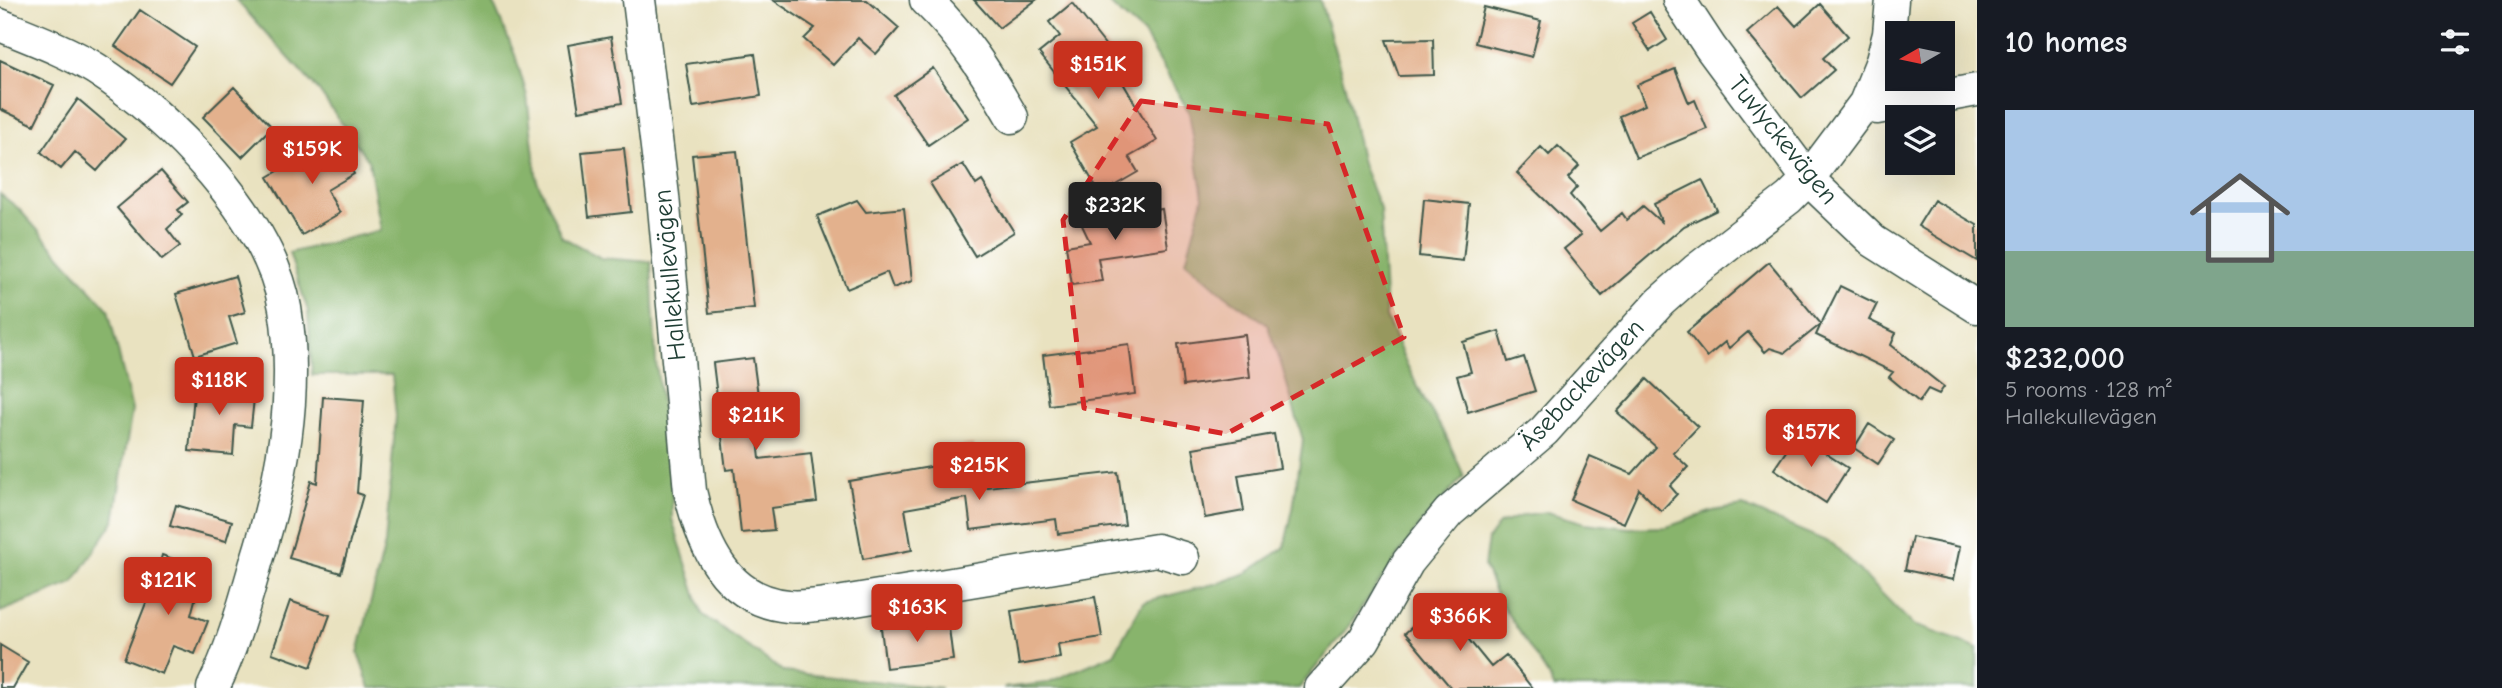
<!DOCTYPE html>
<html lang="en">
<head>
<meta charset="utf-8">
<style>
	:root { --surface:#171b24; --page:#242831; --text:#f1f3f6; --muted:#9ea1a6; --line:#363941; --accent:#c8321e }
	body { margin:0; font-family:"Comic Neue",sans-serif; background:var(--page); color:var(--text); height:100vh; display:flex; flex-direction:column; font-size:26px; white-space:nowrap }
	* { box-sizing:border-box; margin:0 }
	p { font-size:23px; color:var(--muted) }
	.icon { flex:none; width:38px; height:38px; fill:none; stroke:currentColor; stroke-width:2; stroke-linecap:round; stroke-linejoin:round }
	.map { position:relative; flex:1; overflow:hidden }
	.panel { display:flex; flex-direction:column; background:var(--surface); width:525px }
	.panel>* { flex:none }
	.needle { width:46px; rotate:261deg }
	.buttons { position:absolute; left:1885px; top:21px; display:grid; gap:14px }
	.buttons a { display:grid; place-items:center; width:70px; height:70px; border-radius:0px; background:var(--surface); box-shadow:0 7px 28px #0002; font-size:35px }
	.price { position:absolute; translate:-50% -60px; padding:0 16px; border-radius:7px; background:var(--accent); color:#fff; font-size:23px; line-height:46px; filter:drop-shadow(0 2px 4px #0008) }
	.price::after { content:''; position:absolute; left:50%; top:42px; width:21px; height:16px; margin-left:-10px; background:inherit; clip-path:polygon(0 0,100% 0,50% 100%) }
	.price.current { background:#222; color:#fff }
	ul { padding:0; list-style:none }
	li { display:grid; align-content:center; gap:14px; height:371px; padding:0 28px }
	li+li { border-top:2px solid var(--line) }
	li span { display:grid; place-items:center; height:217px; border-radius:0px; color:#555 }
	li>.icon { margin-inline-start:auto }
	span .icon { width:126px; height:126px; fill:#fffc; stroke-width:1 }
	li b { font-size:30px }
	h2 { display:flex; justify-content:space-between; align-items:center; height:84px; padding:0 28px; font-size:30px }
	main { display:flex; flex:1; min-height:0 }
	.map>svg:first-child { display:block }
</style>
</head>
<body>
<main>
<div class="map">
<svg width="1977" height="688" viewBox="0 0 1977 688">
	<rect width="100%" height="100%" fill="#fff"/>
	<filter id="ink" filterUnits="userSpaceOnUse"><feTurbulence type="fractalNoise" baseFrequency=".0143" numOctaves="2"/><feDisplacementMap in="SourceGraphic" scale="14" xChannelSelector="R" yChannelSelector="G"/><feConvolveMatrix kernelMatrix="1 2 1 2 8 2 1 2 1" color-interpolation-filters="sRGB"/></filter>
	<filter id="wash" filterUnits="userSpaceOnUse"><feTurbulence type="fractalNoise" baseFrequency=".00686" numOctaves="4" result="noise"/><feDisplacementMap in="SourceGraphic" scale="28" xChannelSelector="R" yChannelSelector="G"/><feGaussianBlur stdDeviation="1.57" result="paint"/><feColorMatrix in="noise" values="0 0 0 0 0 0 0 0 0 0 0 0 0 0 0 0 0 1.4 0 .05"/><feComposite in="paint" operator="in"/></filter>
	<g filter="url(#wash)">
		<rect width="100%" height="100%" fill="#e9e2c0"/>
		<path fill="#88b46c" stroke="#547850" stroke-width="2" d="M 236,0 L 492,0 L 515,55 L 527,96 L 537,181 L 562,237 L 601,258 L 651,262 L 656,362 L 672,493 L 672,519 L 702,614 L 784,672 L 941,688 L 370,688 L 358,653 L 385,544 L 396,416 L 392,375 L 312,375 L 308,311 L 289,253 L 381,230 L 369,162 L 319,91 Z
			M 1105,0 L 1320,0 L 1345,86 L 1362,164 L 1380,209 L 1386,317 L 1406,363 L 1425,401 L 1445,434 L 1464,476 L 1421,523 L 1343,634 L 1299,688 L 1003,688 L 1047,683 L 1114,654 L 1143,602 L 1222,582 L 1246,573 L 1284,548 L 1293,509 L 1303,440 L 1282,367 L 1267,324 L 1225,295 L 1186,261 L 1203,198 L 1189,112 L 1144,34 Z
			M 0,194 L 18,208 L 108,309 L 132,410 L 114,521 L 73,583 L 0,612 Z
			M 1743,506 L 1833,544 L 1913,625 L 1957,640 L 1977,649 L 1977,688 L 1553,688 L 1549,677 L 1498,599 L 1484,566 L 1488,539 L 1499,524 L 1524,515 L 1547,512 L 1585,523 L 1629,528 L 1667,527 L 1713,511 Z"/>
		<g id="blocks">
			<path fill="#e3b18d" d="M 773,0 L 867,0 L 899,28 L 876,54 L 858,38 L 833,65 L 804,39 L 815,28 Z
				M 974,0 L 1036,0 L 999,28 Z
				M 1072,3 L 1122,66 L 1116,71 L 1157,141 L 1129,157 L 1138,172 L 1100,194 L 1070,142 L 1097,126 L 1039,53 L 1060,36 L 1049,22 Z
				M 1820,4 L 1848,36 L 1823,58 L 1834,70 L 1802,98 L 1747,33 L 1778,6 L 1796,26 Z
				M 1484,7 L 1541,21 L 1532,57 L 1475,43 Z
				M 140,10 L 195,47 L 170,83 L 115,46 Z
				M 1650,12 L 1667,40 L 1650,51 L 1632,23 Z
				M 611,37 L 622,103 L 579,111 L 568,45 Z
				M 1433,39 L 1434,75 L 1399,76 L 1386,40 Z
				M 755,54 L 761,96 L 693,107 L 686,64 Z
				M 0,60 L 54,85 L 34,125 L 0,109 Z
				M 933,68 L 968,118 L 928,145 L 894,95 Z
				M 1675,69 L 1689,103 L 1695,100 L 1707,129 L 1636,158 L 1619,116 L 1645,105 L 1637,85 Z
				M 234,87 L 272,127 L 242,157 L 203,117 Z
				M 78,99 L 125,139 L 97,171 L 75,152 L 61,169 L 41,152 Z
				M 333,139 L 354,174 L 327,190 L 340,213 L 302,235 L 268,177 Z
				M 1558,146 L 1579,166 L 1568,178 L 1577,187 L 1570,195 L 1600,231 L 1622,213 L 1627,220 L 1643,206 L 1662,223 L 1654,204 L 1702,180 L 1717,210 L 1684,226 L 1602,296 L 1564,249 L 1581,235 L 1517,173 L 1541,147 L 1549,155 Z
				M 624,148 L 631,212 L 589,217 L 582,152 Z
				M 737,151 L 754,308 L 709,313 L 692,155 Z
				M 963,164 L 976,185 L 982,181 L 1014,232 L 975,256 L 930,183 Z
				M 161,171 L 188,202 L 178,210 L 182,215 L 167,229 L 180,246 L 162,260 L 117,208 Z
				M 1424,199 L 1469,204 L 1463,261 L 1419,256 Z
				M 857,200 L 866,212 L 904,208 L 912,281 L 893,288 L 887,272 L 847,289 L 817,216 Z
				M 1934,200 L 1977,225 L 1977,261 L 1918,226 Z
				M 1162,209 L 1168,248 L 1098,258 L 1102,281 L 1072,285 L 1066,246 L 1090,242 L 1080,221 Z
				M 1769,262 L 1821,324 L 1840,286 L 1877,304 L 1869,320 L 1896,333 L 1891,345 L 1944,387 L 1939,394 L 1928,389 L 1919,402 L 1889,377 L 1893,372 L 1816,335 L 1821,324 L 1785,353 L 1770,348 L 1765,352 L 1748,332 L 1729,348 L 1725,342 L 1707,357 L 1687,332 Z
				M 235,276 L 245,312 L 229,317 L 237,343 L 195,356 L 176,294 Z
				M 1499,331 L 1508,362 L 1524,357 L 1535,391 L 1468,412 L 1457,376 L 1471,372 L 1463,342 Z
				M 1245,335 L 1250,377 L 1183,386 L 1178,344 Z
				M 1129,344 L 1135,394 L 1049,405 L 1043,355 Z
				M 753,358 L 760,410 L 755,411 L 760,459 L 811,453 L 817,502 L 771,508 L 774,530 L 741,533 L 734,469 L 726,470 L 713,363 Z
				M 1647,379 L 1698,427 L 1673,453 L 1688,467 L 1670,486 L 1677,494 L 1661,511 L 1639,489 L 1624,523 L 1571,500 L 1590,456 L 1632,474 L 1656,447 L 1617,412 Z
				M 195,383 L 255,389 L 251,427 L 235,425 L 233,455 L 189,451 Z
				M 323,397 L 364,400 L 357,493 L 363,495 L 341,573 L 289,558 L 311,481 L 317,483 Z
				M 1869,424 L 1894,440 L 1878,464 L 1854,448 Z
				M 1274,434 L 1280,468 L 1238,475 L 1244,511 L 1205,518 L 1193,448 Z
				M 1797,435 L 1848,468 L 1826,503 L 1774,469 Z
				M 973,444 L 979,488 L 1118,472 L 1125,525 L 1058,534 L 1056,519 L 971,530 L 967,498 L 905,509 L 912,550 L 863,559 L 849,481 L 953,463 L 951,447 Z
				M 176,505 L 232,521 L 226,541 L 170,526 Z
				M 1912,537 L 1960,547 L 1953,580 L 1905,570 Z
				M 162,555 L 203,570 L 191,615 L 208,621 L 195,654 L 173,646 L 162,674 L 124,659 L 148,598 L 150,598 Z
				M 1095,597 L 1102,637 L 1058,644 L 1060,658 L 1019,665 L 1011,611 Z
				M 1445,599 L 1466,624 L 1460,629 L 1491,667 L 1506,655 L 1532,688 L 1451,688 L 1405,633 Z
				M 290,601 L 330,615 L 311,667 L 272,653 Z
				M 948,620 L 953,660 L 886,668 L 881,628 Z
				M 0,645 L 28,662 L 13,688 L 0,688 Z"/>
		</g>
	</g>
	<g filter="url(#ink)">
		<use href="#blocks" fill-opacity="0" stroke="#3d5649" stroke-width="2"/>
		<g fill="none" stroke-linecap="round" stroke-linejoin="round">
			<defs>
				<path id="minor" d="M 639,0 L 663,196 L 690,491 C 702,544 725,600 788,606 C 804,608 821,604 837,603 L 1157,550 L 1183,558
					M 926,0 C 964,37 986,72 1012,117
					M 1679,0 L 1710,47 L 1808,179 L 1873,241 L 1977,307
					M 0,25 C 32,38 67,51 96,69 C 170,116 270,219 285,308 C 299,394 282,481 256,563 C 244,605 232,649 213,688
					M 1865,103 L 1877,108 L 1977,90
					M 1321,688 L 1364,640 L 1408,562 L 1449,512 L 1544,431 L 1660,302 L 1696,270 L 1789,198 L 1808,179 L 1865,103 L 1882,61 L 1889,34 L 1892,0"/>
			</defs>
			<use href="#minor" stroke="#3d5649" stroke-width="35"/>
			<use href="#minor" stroke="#fff" stroke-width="32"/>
		</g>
	</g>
	<path fill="#d62828" fill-opacity="0.2" stroke="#d62828" stroke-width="5" stroke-dasharray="14 9" stroke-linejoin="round" d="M 1141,101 L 1328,124 L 1404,337 L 1226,434 L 1084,408 L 1063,220 Z"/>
	<g text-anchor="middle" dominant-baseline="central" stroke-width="6" stroke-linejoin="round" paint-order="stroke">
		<g font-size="26" fill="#1f3d34" stroke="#fff">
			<text transform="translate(1783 140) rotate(51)">Tuvlyckevägen</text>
			<text transform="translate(670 275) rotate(-95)">Hallekullevägen</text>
			<text transform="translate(1582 385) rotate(-47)">Äsebackevägen</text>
		</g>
	</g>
</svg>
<div class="buttons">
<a><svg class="needle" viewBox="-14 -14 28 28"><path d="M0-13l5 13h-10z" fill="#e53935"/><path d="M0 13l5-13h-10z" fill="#9ea1a6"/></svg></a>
<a><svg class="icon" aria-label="layers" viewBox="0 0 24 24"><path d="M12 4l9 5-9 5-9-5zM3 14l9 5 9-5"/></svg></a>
</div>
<b class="price" style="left:1098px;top:101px">$151K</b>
<b class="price" style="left:312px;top:186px">$159K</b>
<b class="price current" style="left:1115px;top:242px">$232K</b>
<b class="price" style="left:219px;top:417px">$118K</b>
<b class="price" style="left:756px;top:452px">$211K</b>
<b class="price" style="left:1811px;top:469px">$157K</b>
<b class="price" style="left:979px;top:502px">$215K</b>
<b class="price" style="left:168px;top:617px">$121K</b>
<b class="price" style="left:917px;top:644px">$163K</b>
<b class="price" style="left:1460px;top:653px">$366K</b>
</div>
<section class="panel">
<h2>10 homes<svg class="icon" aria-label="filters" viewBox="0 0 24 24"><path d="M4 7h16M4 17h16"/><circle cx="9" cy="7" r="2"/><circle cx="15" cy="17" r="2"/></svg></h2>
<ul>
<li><span style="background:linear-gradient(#a9c7e8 65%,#7fa58c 0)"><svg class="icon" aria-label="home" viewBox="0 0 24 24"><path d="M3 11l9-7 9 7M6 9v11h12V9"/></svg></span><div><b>$232,000</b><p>5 rooms · 128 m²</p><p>Hallekullevägen</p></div></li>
</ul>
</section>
</main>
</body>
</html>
